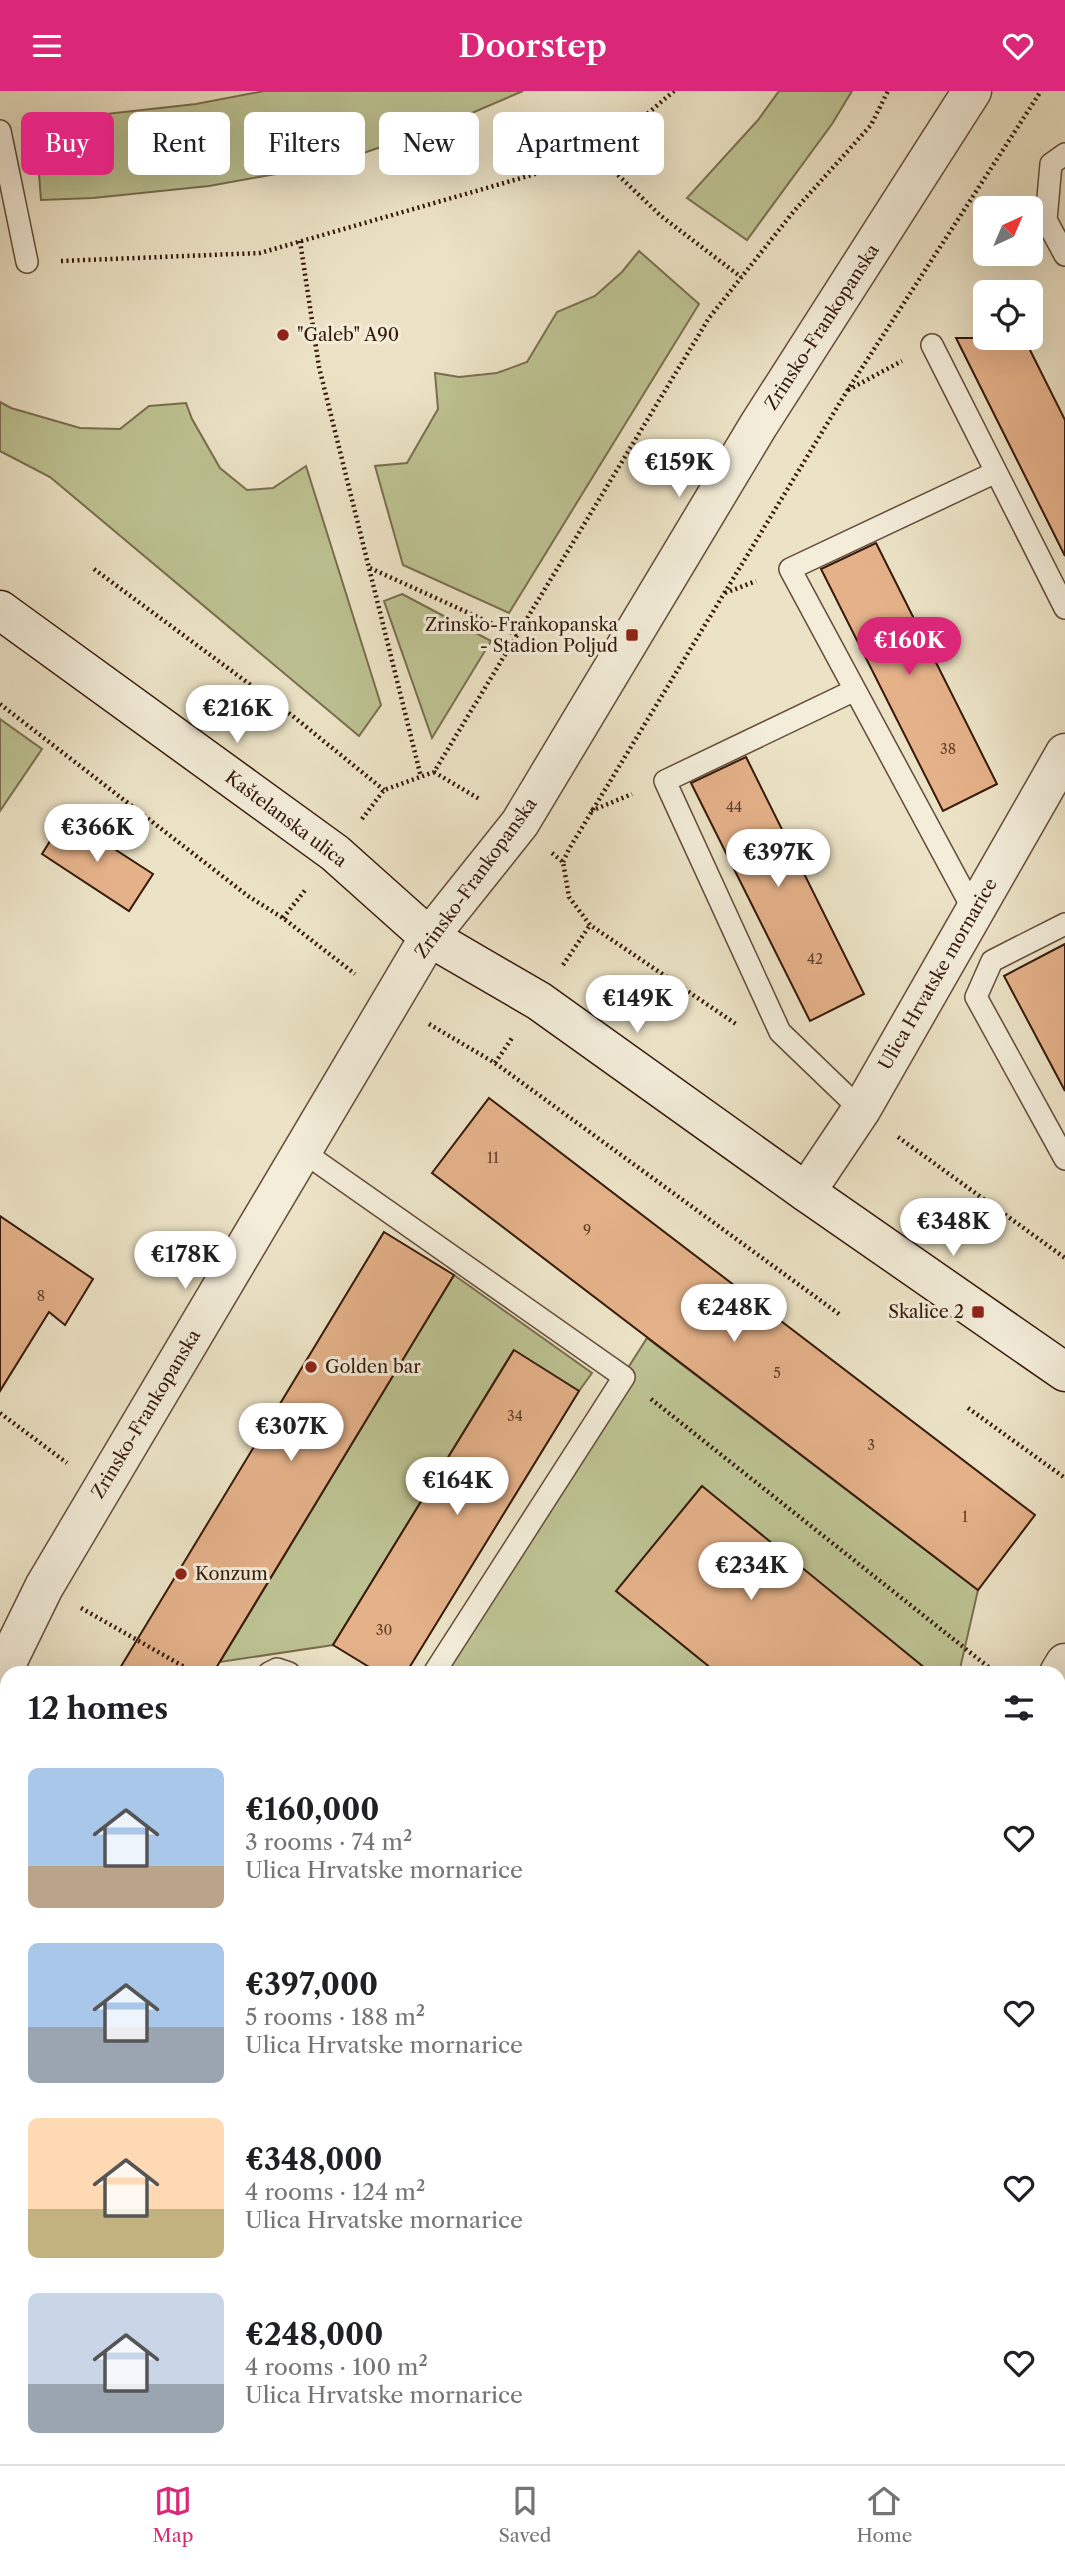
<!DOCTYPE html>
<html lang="en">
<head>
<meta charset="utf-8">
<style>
	:root { --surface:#fff; --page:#f2f2f2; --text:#202124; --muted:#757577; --line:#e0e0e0; --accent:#db2777 }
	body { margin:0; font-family:"Libre Caslon Text",serif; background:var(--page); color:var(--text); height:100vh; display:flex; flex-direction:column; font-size:26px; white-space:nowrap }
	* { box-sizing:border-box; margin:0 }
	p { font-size:23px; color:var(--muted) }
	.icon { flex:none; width:38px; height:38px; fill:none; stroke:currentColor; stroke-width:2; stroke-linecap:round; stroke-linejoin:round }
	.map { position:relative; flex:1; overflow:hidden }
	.drawer { position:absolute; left:0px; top:1575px; width:1066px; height:798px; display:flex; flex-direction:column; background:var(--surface); border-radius:21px 21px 0 0; box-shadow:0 7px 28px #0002 }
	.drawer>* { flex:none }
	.top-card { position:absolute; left:21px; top:21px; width:700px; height:63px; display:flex; gap:14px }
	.needle { width:46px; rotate:44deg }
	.controls { position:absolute; left:973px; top:105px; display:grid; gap:14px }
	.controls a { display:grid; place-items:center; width:70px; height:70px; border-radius:10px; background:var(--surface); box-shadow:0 7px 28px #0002; font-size:35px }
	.price { position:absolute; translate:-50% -60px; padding:0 16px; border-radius:24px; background:#fff; color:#222; font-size:23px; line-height:46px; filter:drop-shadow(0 2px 4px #0008) }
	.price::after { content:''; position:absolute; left:50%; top:42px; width:21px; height:16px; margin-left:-10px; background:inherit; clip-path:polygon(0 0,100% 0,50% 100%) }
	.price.selected { background:var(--accent); color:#fff }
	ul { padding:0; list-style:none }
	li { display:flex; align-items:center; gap:21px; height:175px; padding:0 28px }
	li span { display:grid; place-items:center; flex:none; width:196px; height:140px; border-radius:10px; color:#555 }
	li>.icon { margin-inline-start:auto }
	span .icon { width:84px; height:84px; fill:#fffc; stroke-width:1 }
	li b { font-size:30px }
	h2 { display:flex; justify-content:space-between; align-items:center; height:84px; padding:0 28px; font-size:30px }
	.pill { padding:0 24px; border-radius:10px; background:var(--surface); box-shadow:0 7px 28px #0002; font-size:24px; line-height:63px }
	.pill.selected { background:var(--accent); color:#fff }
	header { display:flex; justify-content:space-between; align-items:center; height:91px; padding:0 28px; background:var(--accent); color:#fff; font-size:32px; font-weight:600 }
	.tabs { display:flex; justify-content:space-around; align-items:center; height:98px; border-top:2px solid var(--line); background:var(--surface); font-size:19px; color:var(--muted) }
	.tabs a { display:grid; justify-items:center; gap:4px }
	.tabs .selected { color:var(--accent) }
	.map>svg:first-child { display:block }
</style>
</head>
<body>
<header><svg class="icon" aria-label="menu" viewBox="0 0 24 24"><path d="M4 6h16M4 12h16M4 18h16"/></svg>Doorstep<svg class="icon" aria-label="heart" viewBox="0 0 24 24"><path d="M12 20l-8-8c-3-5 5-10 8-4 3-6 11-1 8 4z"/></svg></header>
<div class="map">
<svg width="1065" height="2373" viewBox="0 0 1065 2373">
	<rect width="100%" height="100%" fill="#ece3c6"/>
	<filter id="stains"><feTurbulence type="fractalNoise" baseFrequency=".00286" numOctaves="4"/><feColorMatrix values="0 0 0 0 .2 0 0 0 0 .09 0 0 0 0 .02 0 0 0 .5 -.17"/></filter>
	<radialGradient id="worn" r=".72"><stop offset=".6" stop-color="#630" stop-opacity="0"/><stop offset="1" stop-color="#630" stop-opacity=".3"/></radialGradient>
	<path fill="#bdc292" stroke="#7a6e4e" stroke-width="2" d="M 264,0 L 523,0 L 437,37 L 331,73 L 209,95 L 93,107 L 41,109 L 35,31 L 196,13 Z
		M 779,0 L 852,0 L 832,33 L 747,149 L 687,107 L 758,29 Z
		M 639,160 L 699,213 L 509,522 L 403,474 L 375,375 L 407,372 L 438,318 L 435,282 L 459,286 L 497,282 L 527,271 L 557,221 L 595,205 L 622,181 Z
		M 0,311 L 11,317 L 80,337 L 120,338 L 149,315 L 186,312 L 192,328 L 220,377 L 247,399 L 273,397 L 306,375 L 381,614 L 359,645 L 50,386 L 0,360 Z
		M 402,503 L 491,550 L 432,647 L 384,510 Z
		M 0,628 L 42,658 L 0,720 Z
		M 454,1184 L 592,1282 L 579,1300 L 513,1260 L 333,1554 L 220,1571 Z
		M 647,1247 L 978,1499 L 959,1582 L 434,1582 Z
		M 1065,1935 L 1065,2035 L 1059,2044 L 1059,1945 Z
		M 7,1954 L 7,2366 L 226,2366 L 221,2373 L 0,2373 L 0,1969 Z
		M 1065,2120 L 1065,2264 L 1059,2261 L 1059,2129 Z
		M 1059,2352 L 1065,2355 L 1065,2373 L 519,2373 L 508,2366 L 1059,2366 Z"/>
	<path fill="#e4b189" stroke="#36190b" stroke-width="2" d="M 956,247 L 1024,247 L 1065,329 L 1065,465 Z
		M 876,452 L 997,693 L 943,720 L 821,478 Z
		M 746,666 L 864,903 L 810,930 L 691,692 Z
		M 65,726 L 153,783 L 129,820 L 42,763 Z
		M 1065,853 L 1065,1000 L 1004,885 Z
		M 489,1007 L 1035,1424 L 978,1499 L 432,1082 Z
		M 0,1125 L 93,1188 L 65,1234 L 49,1221 L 0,1300 Z
		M 384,1141 L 454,1184 L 213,1582 L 117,1582 Z
		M 514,1259 L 579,1300 L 406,1582 L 379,1582 L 333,1554 Z
		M 702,1395 L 931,1582 L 717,1582 L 616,1500 Z"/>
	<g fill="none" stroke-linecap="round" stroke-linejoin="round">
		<defs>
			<path id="service" d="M 0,40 L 27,171
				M 1065,63 L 1051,73 L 1046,129 L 1065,164
				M 932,254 L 1065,517
				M 855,599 L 665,690 L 780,941 L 861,1019
				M 974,820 L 790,478 L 996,381
				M 1065,833 L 992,870 L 976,906 L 1065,1068
				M 302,1060 L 624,1286 L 434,1582
				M 269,1582 L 277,1578 L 289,1582
				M 1059,2074 L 1065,2065"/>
			<path id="minor" d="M 429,846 L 520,732 L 758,335 L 972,0
				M 806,1101 L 861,1019 L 1065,662
				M 1059,1582 L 1065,1572
				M 1059,2307 L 1065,2310
				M 260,2373 L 264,2366"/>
			<path id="tertiary" d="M 0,1586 L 44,1496 L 429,846"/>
			<path id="secondary" d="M 0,519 L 335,762 L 429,846 L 539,910 L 806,1101 L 1065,1281"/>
		</defs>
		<use href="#service" stroke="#644c3a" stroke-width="24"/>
		<use href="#minor" stroke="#644c3a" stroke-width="41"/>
		<use href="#tertiary" stroke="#644c3a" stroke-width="41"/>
		<use href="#secondary" stroke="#36190b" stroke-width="41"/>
		<path stroke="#36190b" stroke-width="4.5" stroke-dasharray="2 3.5" stroke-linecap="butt" d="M 598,65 L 661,125 L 741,186
			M 300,150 L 319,276 L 421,686
			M 61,170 L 260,162 L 598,65 L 674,0
			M 848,299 L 902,270
			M 370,477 L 517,544
			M 94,478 L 294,626 L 384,699
			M 725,502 L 756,490
			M 0,613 L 248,805 L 283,827 L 355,883
			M 434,681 L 481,709
			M 591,720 L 632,703
			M 362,728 L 384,699 L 434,681 L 709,227 L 794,120 L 871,34 L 888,0
			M 552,762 L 563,771 L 569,806 L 590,834 L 736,933
			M 563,771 L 569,758 L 847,300 L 1041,0
			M 283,827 L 306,798
			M 563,874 L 590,834
			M 429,933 L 495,972 L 839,1223
			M 495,972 L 512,947
			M 898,1046 L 1065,1167
			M 651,1308 L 996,1582
			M 968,1317 L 1065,1387
			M 0,1322 L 67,1372
			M 81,1517 L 195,1582
			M 0,1750 L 7,1753
			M 681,2366 L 689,2373
			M 742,2373 L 747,2366"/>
		<use href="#service" stroke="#f3edda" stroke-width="21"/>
		<use href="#minor" stroke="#f3edda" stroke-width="38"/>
		<use href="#tertiary" stroke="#f3edda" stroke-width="38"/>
		<use href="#secondary" stroke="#f3edda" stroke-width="38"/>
	</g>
	<g fill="#8f2418" stroke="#f3edda" stroke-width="2.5">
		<circle cx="283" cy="244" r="7"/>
		<rect x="625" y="537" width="14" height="14" rx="3.5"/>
		<rect x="971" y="1214" width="14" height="14" rx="3.5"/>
		<circle cx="311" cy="1276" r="7"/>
		<circle cx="181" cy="1483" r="7"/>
	</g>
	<g text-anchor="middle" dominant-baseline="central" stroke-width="6" stroke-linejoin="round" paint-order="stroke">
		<g font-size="14" fill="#623f2a">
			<text x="948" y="658">38</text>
			<text x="734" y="716">44</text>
			<text x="815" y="868">42</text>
			<text x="493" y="1067">11</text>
			<text x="587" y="1139">9</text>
			<text x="41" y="1205">8</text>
			<text x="777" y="1282">5</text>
			<text x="515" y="1325">34</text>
			<text x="871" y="1354">3</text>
			<text x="965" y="1426">1</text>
			<text x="384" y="1539">30</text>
		</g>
		<g font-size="18" fill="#36190b" stroke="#f3edda">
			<text transform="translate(822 236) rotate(-57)">Zrinsko-Frankopanska</text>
			<text transform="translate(286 728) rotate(37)">Kaštelanska ulica</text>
			<text transform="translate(476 787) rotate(-54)">Zrinsko-Frankopanska</text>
			<text transform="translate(938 883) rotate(-60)">Ulica Hrvatske mornarice</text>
			<text transform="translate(146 1323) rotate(-59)">Zrinsko-Frankopanska</text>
		</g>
		<g font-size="18" fill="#36190b" stroke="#f3edda" text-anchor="start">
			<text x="297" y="244">"Galeb" A90</text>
			<text x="618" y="534" text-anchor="end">Zrinsko-Frankopanska<tspan x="618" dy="21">- Stadion Poljud</tspan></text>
			<text x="964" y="1221" text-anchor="end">Skalice 2</text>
			<text x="325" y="1276">Golden bar</text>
			<text x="195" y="1483">Konzum</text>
		</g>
	</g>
	<rect width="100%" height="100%" filter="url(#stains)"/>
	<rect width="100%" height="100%" fill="url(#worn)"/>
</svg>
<div class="controls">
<a><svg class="needle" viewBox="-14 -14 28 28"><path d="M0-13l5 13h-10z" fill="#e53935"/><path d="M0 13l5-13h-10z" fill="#757577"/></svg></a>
<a><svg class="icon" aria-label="locate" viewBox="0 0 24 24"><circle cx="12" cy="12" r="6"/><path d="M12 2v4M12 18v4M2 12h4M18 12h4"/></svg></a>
</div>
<b class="price" style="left:679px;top:408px">€159K</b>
<b class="price selected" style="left:909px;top:586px">€160K</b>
<b class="price" style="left:237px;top:654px">€216K</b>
<b class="price" style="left:97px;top:773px">€366K</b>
<b class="price" style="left:778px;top:798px">€397K</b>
<b class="price" style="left:637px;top:944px">€149K</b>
<b class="price" style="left:953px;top:1167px">€348K</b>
<b class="price" style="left:185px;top:1200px">€178K</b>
<b class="price" style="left:734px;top:1253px">€248K</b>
<b class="price" style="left:291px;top:1372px">€307K</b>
<b class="price" style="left:457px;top:1426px">€164K</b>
<b class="price" style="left:751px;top:1511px">€234K</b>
<div class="top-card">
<a class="pill selected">Buy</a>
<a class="pill">Rent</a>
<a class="pill">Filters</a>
<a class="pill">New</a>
<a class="pill">Apartment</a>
</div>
<section class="drawer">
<h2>12 homes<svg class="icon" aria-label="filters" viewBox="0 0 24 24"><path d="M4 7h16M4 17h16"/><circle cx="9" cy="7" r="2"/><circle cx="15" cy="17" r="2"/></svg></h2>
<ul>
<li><span style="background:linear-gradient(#a9c7e8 70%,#b9a48a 0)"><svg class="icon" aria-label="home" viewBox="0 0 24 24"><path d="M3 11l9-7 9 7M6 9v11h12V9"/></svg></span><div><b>€160,000</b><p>3 rooms · 74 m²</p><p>Ulica Hrvatske mornarice</p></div><svg class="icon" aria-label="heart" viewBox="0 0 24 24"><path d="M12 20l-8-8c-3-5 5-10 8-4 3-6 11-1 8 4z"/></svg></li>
<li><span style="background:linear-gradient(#a9c7e8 60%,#9aa5b1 0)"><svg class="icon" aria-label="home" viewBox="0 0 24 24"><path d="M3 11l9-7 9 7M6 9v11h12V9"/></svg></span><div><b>€397,000</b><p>5 rooms · 188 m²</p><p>Ulica Hrvatske mornarice</p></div><svg class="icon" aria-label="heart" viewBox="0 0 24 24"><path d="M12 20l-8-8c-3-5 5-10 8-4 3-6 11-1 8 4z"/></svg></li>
<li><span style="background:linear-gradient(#ffd9b3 65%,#c2b280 0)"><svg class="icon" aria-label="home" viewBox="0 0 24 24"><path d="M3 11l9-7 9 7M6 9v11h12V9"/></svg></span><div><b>€348,000</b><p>4 rooms · 124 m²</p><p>Ulica Hrvatske mornarice</p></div><svg class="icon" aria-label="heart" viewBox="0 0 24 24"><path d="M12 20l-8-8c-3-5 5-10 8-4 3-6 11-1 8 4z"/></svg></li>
<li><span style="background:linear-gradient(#c9d6e8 65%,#9aa5b1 0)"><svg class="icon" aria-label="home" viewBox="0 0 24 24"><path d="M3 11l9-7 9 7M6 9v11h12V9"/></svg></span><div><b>€248,000</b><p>4 rooms · 100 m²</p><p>Ulica Hrvatske mornarice</p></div><svg class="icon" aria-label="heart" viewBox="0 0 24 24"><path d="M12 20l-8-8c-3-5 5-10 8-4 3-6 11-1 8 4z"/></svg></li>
</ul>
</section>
</div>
<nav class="tabs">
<a class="selected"><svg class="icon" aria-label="map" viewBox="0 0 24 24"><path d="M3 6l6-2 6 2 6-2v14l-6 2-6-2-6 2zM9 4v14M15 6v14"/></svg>Map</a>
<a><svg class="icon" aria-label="saved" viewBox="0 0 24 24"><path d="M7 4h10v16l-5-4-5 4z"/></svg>Saved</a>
<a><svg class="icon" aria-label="home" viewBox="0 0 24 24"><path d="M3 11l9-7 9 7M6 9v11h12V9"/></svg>Home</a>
</nav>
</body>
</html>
